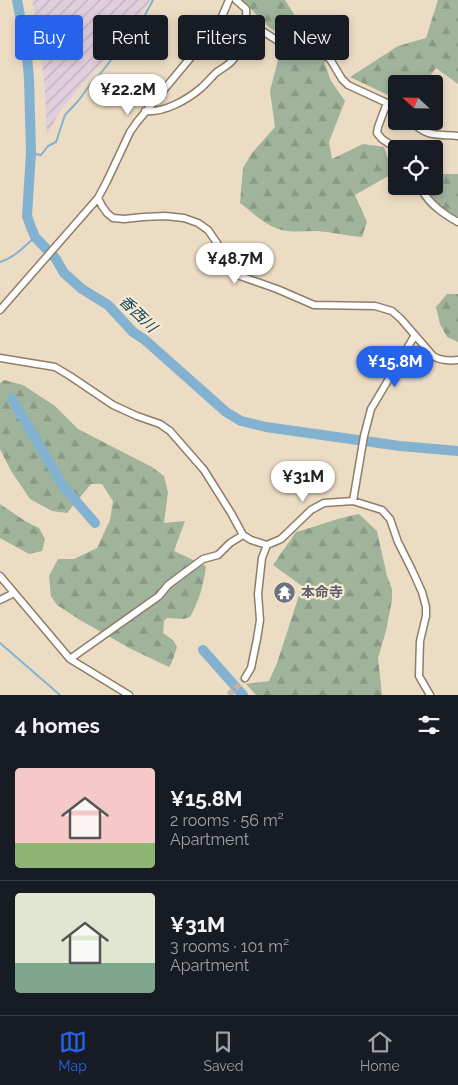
<!DOCTYPE html>
<html lang="en">
<head>
<meta charset="utf-8">
<style>
	:root { --surface:#171b24; --page:#20242c; --text:#f1f3f6; --muted:#9ea1a6; --line:#363941; --accent:#2563eb }
	body { margin:0; font-family:Raleway,"Noto Sans JP",sans-serif; background:var(--page); color:var(--text); height:100vh; display:flex; flex-direction:column; font-size:19px; white-space:nowrap }
	* { box-sizing:border-box; margin:0 }
	p { font-size:16px; color:var(--muted) }
	.icon { flex:none; width:28px; height:28px; fill:none; stroke:currentColor; stroke-width:2; stroke-linecap:round; stroke-linejoin:round }
	.map { position:relative; height:695px; overflow:hidden }
	.drawer { display:flex; flex-direction:column; background:var(--surface); flex:1 }
	.drawer>* { flex:none }
	.top-card { position:absolute; left:15px; top:15px; width:429px; height:45px; display:flex; gap:10px }
	.needle { width:32px; rotate:292deg }
	.controls { position:absolute; left:388px; top:75px; display:grid; gap:10px }
	.controls a { display:grid; place-items:center; width:55px; height:55px; border-radius:5px; background:var(--surface); box-shadow:0 2px 8px #0003; font-size:25px }
	.price { position:absolute; translate:-50% -42px; padding:0 11px; border-radius:18px; background:#fff; color:#222; font-size:16px; line-height:32px; filter:drop-shadow(0 1px 2px #0008) }
	.price::after { content:''; position:absolute; left:50%; top:30px; width:15px; height:11px; margin-left:-8px; background:inherit; clip-path:polygon(0 0,100% 0,50% 100%) }
	.price.active { background:var(--accent); color:#fff }
	ul { padding:0; list-style:none }
	li { display:flex; align-items:center; gap:15px; height:125px; padding:0 15px }
	li+li { border-top:1px solid var(--line) }
	li span { display:grid; place-items:center; flex:none; width:140px; height:100px; border-radius:5px; color:#555 }
	li>.icon { margin-inline-start:auto }
	span .icon { width:60px; height:60px; fill:#fffc; stroke-width:1 }
	li b { font-size:21px }
	h2 { display:flex; justify-content:space-between; align-items:center; height:60px; padding:0 15px; font-size:21px }
	.tag { padding:0 18px; border-radius:5px; background:var(--surface); box-shadow:0 2px 8px #0003; font-size:18px; line-height:45px }
	.tag.active { background:var(--accent); color:#fff }
	.dock { display:flex; justify-content:space-around; align-items:center; height:70px; border-top:1px solid var(--line); background:var(--surface); font-size:14px; color:var(--muted) }
	.dock a { display:grid; justify-items:center; gap:2px }
	.dock .active { color:var(--accent) }
	.map>svg:first-child { display:block }
</style>
</head>
<body>
<div class="map">
<svg width="458" height="695" viewBox="0 0 458 695">
	<defs>
		<pattern id="industrial-furrows" width="10" height="10" patternUnits="userSpaceOnUse" patternTransform="scale(1.25)"><rect width="10" height="10" fill="#e1cedd"/><path d="M-1 1l2-2M0 10L10 0M9 11l2-2" fill="none" stroke="#c1b0bc"/></pattern>
		<pattern id="forest-firs" width="22" height="20" patternUnits="userSpaceOnUse" patternTransform="scale(1.25)"><rect width="22" height="20" fill="#a0b39b"/><path d="M5 1l3.5 6h-7zM16 11l3.5 6h-7z" fill="#899984"/></pattern>
	</defs>
	<rect width="100%" height="100%" fill="#eddcc4"/>
	<path fill="url(#industrial-furrows)" d="M 32,0 L 150,0 L 138,19 L 60,111 L 47,135 L 44,78 Z"/>
	<path fill="url(#forest-firs)" d="M 242,0 L 285,0 L 324,61 L 331,81 L 345,101 L 329,142 L 332,159 L 363,144 L 384,147 L 389,162 L 390,175 L 355,195 L 367,222 L 362,237 C 347,236 332,232 317,231 C 304,231 291,233 278,229 C 264,224 252,212 240,203 L 243,168 L 252,153 L 275,127 L 270,91 L 284,37 L 269,27 Z
		M 438,0 L 458,0 L 458,84 L 436,68 L 424,84 L 396,84 L 396,99 L 350,77 L 398,46 L 426,38 Z
		M 434,174 L 458,174 L 458,224 C 440,218 421,205 416,186 L 434,186 Z
		M 447,294 L 458,294 L 458,342 L 447,337 L 440,324 L 436,307 Z
		M 4,380 L 23,385 L 55,406 L 78,429 L 152,467 L 164,476 L 168,492 L 164,523 L 185,521 L 174,551 L 206,566 C 204,584 199,601 190,617 L 184,619 L 167,618 L 164,621 L 163,633 L 173,640 L 177,647 L 172,662 L 169,667 L 131,649 L 80,620 L 57,605 L 51,596 L 49,576 L 58,559 L 74,559 L 97,548 L 110,520 L 113,501 L 102,484 L 91,484 L 67,513 L 52,511 L 30,499 L 11,471 L 0,449 L 0,383 Z
		M 0,504 L 25,521 L 39,528 L 45,539 L 42,551 L 29,554 L 0,538 Z
		M 359,514 L 377,531 L 387,576 L 392,589 L 392,600 L 386,631 L 378,658 L 382,695 L 256,695 L 246,684 L 269,681 L 277,663 L 302,586 L 273,565 L 296,532 C 318,526 337,518 359,514 Z"/>
	<g fill="none" stroke-linecap="round" stroke-linejoin="round">
		<path stroke="#83b2d0" stroke-width="2" d="M 31,153 L 41,155 L 48,146 L 56,142 L 65,115 L 79,100 L 94,79 L 97,78 L 126,41 L 138,28 L 153,0
			M 0,262 C 14,258 25,246 35,237
			M 0,643 L 60,695"/>
		<path stroke="#83b2d0" stroke-width="10" d="M 17,0 L 26,47 L 29,78 L 31,153 L 27,216 L 31,227 L 35,237 L 56,259 L 64,273 L 82,289 L 108,305 L 133,332 L 145,340 L 226,412 L 241,421 L 266,427 L 400,446 L 458,451
			M 12,399 L 63,486 L 95,523
			M 203,650 L 243,695"/>
		<path stroke="#c4b5a0" stroke-width="6" stroke-dasharray="6 3" stroke-linecap="butt" d="M 229,695 L 245,678"/>
		<defs>
			<path id="minor" d="M 247,21 L 281,43 L 304,44 L 330,59 L 342,79 L 348,85 L 387,103 L 396,109
				M 387,103 L 378,127 L 377,133 L 382,139 L 397,149
				M 145,111 C 164,113 187,100 201,88 C 207,83 211,77 217,72 C 224,67 230,65 235,57 C 244,44 247,25 246,9 L 236,0
				M 411,121 C 427,138 437,134 458,136
				M 420,186 C 427,202 443,214 458,222
				M 98,198 L 102,206 L 107,213 L 113,218 L 124,219 L 143,217 L 165,216 L 184,218 L 198,223 L 208,230 L 217,243 L 229,266 L 240,276 L 277,289 L 314,305 L 375,306 L 392,311 L 401,319 L 433,356 C 441,361 449,361 458,360
				M 0,310 L 98,198 L 107,181 L 130,132 L 137,122 L 216,27 L 220,21 L 229,0
				M 0,358 L 55,367 L 70,376 L 113,405 L 137,416 L 160,424 L 170,431 L 204,470 L 231,513 L 243,535 L 251,540 L 267,545 L 281,539 L 311,510 L 324,503 L 353,501 L 382,510 L 390,519 L 398,542 L 412,570 L 422,592 L 426,607 L 426,616 L 420,641 L 419,676 L 430,695
				M 353,501 L 364,436 L 371,409 L 415,335
				M 0,576 L 70,659 L 129,695
				M 0,600 L 14,593
				M 70,659 L 159,596 L 168,585 L 176,579 L 203,559 L 218,555 L 230,543 L 243,535
				M 245,678 L 251,668 L 257,639 L 260,620 L 258,594 L 262,558 L 267,545"/>
		</defs>
		<use href="#minor" stroke="#8d7e68" stroke-width="9"/>
		<use href="#minor" stroke="#fff" stroke-width="6"/>
	</g>
	<defs>
		<symbol id="temple-disc" viewBox="-11 -11 22 22"><circle r="9.5" fill="#6b7280" stroke="#fae9d1"/><path d="M0-6L5-2H3V0L6.5 2.5H4V6H1.5V3h-3V6H-4V2.5H-6.5L-3 0V-2H-5Z" fill="#fff"/></symbol>
	</defs>
	<g fill-rule="evenodd">
		<use href="#temple-disc" x="272" y="580" width="25" height="25"/>
	</g>
	<g text-anchor="middle" dominant-baseline="central" stroke-width="4.5" stroke-linejoin="round" paint-order="stroke">
		<g font-size="14" font-weight="bold" fill="#5b616d" stroke="#fae9d1" text-anchor="start">
			<text x="301" y="592">本命寺</text>
		</g>
		<g font-size="15" font-style="italic" fill="#0b4765" stroke="#fae9d1">
			<text transform="translate(138 314) rotate(44)">香西川</text>
		</g>
	</g>
</svg>
<div class="controls">
<a><svg class="needle" viewBox="-14 -14 28 28"><path d="M0-13l5 13h-10z" fill="#e53935"/><path d="M0 13l5-13h-10z" fill="#9ea1a6"/></svg></a>
<a><svg class="icon" aria-label="locate" viewBox="0 0 24 24"><circle cx="12" cy="12" r="6"/><path d="M12 2v4M12 18v4M2 12h4M18 12h4"/></svg></a>
</div>
<b class="price" style="left:128px;top:116px">¥22.2M</b>
<b class="price" style="left:235px;top:285px">¥48.7M</b>
<b class="price active" style="left:395px;top:388px">¥15.8M</b>
<b class="price" style="left:303px;top:503px">¥31M</b>
<div class="top-card">
<a class="tag active">Buy</a>
<a class="tag">Rent</a>
<a class="tag">Filters</a>
<a class="tag">New</a>
</div>
</div>
<section class="drawer">
<h2>4 homes<svg class="icon" aria-label="filters" viewBox="0 0 24 24"><path d="M4 7h16M4 17h16"/><circle cx="9" cy="7" r="2"/><circle cx="15" cy="17" r="2"/></svg></h2>
<ul>
<li><span style="background:linear-gradient(#f6c9c9 75%,#8fb573 0)"><svg class="icon" aria-label="home" viewBox="0 0 24 24"><path d="M3 11l9-7 9 7M6 9v11h12V9"/></svg></span><div><b>¥15.8M</b><p>2 rooms · 56 m²</p><p>Apartment</p></div></li>
<li><span style="background:linear-gradient(#dfe7d0 70%,#7fa58c 0)"><svg class="icon" aria-label="home" viewBox="0 0 24 24"><path d="M3 11l9-7 9 7M6 9v11h12V9"/></svg></span><div><b>¥31M</b><p>3 rooms · 101 m²</p><p>Apartment</p></div></li>
</ul>
</section>
<nav class="dock">
<a class="active"><svg class="icon" aria-label="map" viewBox="0 0 24 24"><path d="M3 6l6-2 6 2 6-2v14l-6 2-6-2-6 2zM9 4v14M15 6v14"/></svg>Map</a>
<a><svg class="icon" aria-label="saved" viewBox="0 0 24 24"><path d="M7 4h10v16l-5-4-5 4z"/></svg>Saved</a>
<a><svg class="icon" aria-label="home" viewBox="0 0 24 24"><path d="M3 11l9-7 9 7M6 9v11h12V9"/></svg>Home</a>
</nav>
</body>
</html>
